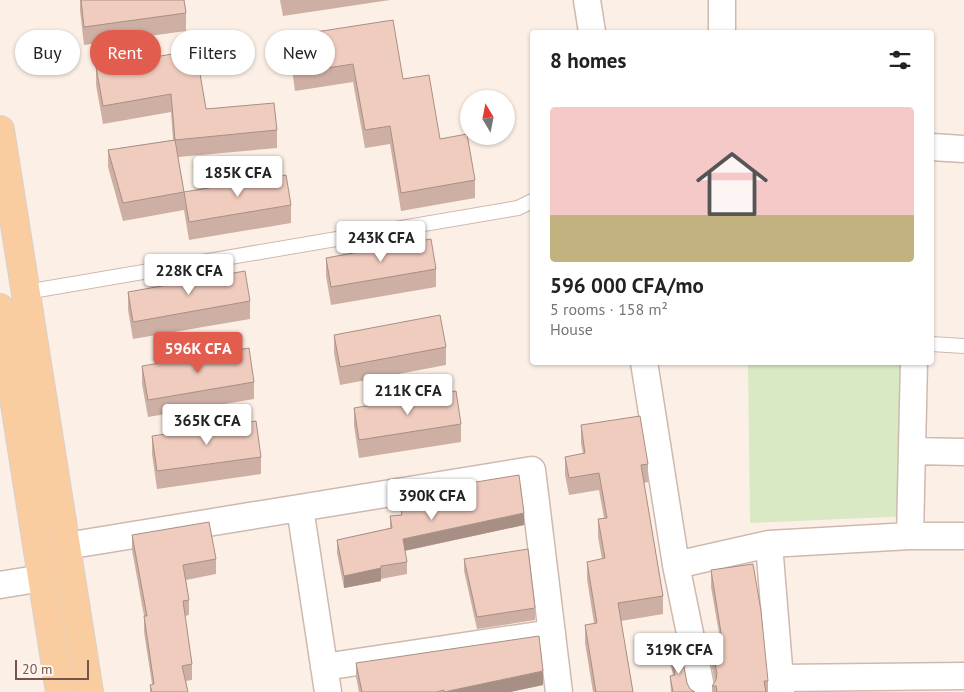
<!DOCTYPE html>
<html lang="en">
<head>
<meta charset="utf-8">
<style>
	:root { --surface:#fff; --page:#f2f2f2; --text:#222; --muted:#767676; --accent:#e25d4e }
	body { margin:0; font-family:"PT Sans",sans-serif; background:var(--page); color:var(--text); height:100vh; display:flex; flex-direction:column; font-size:19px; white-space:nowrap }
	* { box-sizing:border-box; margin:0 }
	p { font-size:16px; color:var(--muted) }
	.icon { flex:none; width:28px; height:28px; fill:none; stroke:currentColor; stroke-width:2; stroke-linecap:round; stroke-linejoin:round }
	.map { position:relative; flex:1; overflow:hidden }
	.drawer { position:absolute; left:530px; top:30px; width:404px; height:335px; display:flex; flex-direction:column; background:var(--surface); border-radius:5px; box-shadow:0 1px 4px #0004 }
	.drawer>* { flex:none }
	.top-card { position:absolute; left:15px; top:30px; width:440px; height:45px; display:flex; gap:10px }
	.needle { width:32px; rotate:350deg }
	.fabs { position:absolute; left:460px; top:90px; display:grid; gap:10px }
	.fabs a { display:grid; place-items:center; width:55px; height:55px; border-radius:50%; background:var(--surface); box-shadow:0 1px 4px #0004; font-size:25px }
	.scale { position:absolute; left:15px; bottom:12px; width:74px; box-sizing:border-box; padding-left:5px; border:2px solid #74554b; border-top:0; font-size:14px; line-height:18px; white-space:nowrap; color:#74554b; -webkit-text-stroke:4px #fff5ec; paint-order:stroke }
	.price { position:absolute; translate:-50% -42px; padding:0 11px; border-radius:5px; background:#fff; color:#222; font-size:16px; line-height:32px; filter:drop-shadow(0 1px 2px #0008) }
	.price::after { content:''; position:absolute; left:50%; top:30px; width:15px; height:11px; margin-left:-8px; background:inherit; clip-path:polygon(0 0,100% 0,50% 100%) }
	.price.on { background:var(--accent); color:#fff }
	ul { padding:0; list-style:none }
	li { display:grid; align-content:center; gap:10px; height:265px; padding:0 20px }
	li span { display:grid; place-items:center; height:155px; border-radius:5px; color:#555 }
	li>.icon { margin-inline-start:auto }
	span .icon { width:90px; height:90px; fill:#fffc; stroke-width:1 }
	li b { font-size:21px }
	h2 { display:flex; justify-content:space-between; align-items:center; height:60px; padding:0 20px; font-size:21px }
	.tag { padding:0 18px; border-radius:22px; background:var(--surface); box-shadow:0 1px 4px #0004; font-size:18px; line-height:45px }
	.tag.on { background:var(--accent); color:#fff }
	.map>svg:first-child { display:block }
</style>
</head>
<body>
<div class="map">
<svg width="964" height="692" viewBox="0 0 964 692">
	<rect width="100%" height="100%" fill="#fcf0e6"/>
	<path fill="#d8e9c4" d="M 748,363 L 917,363 L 913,516 L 750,523 Z"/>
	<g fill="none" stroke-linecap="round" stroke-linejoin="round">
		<defs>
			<path id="service" d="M 26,292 L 518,208 L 532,201
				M 931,344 L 964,346"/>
			<path id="minor" d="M 587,0 L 592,32
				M 722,0 L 722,32
				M 931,147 L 964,149
				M 644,362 L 676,565 L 702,692
				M 913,451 L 964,452
				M 300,508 L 328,692
				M 910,536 L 914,362
				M 769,544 L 781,692
				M 66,546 L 532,470 L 559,692
				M 676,565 L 769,544 L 910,536 L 964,536
				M 0,585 L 43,578
				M 324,667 L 552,633
				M 780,678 L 964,676"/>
			<path id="primary" d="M 0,130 L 89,692
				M 0,308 L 60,692"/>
		</defs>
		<use href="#service" stroke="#cfb9af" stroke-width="16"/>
		<use href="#minor" stroke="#cfb9af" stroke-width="29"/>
		<use href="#primary" stroke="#d8cfcd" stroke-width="30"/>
		<use href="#service" stroke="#fff" stroke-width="14"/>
		<use href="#minor" stroke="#fff" stroke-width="26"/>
		<use href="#primary" stroke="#f9cda0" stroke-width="28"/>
	</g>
	<path fill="#ceafa3" d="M 80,0 L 184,0 L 186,13 L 186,31 L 84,45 L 80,11 Z
		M 280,0 L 390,0 L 283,16 Z
		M 290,36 L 403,79 L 440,139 L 475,180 L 475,198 L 401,211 L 390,144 L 365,148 L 353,82 L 295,91 L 290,54 Z
		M 196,50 L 206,109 L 277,130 L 277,148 L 178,157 L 184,192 L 291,205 L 291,223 L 189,240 L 184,210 L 123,221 L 108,167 L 108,150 L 173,140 L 171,112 L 103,124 L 96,85 L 96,67 Z
		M 326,258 L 436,269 L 436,287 L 331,305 L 326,276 Z
		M 128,292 L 250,301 L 250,319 L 133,339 L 128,310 Z
		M 334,335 L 446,347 L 446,365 L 340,385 L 334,353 Z
		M 142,366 L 254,382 L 254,399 L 148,417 L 142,384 Z
		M 354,408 L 461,424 L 461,442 L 359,458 L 354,426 Z
		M 581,425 L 648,464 L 648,482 L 644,483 L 663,596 L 663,614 L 621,621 L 633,692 L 593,692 L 585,643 L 585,625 L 594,623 L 587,579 L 587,562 L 602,559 L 598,537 L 598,519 L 604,518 L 599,490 L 569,495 L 565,475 L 565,457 L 583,454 L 581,443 Z
		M 152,436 L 261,457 L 261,474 L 157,489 L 152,454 Z
		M 421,491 L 524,525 L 405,551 L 407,562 L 407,574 L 381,579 L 381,581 L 344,588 L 337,553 L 337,540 L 390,528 L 390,516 L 401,515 L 401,509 L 421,505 Z
		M 132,535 L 216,559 L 216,574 L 186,580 L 189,600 L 189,615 L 185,616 L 192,664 L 192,680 L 186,681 L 188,692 L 150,692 L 150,685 L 152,684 L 144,632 L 144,616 L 132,550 Z
		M 464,559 L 535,608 L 535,620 L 477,629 L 464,571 Z
		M 711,570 L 768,681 L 768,692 L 712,692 L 712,686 L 715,682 L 710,658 L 710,641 L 720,639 L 711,587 Z
		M 671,653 L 690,689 L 695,692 L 671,692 L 670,676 L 673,676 L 671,665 Z
		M 356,663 L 543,685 L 510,692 L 359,692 L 356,677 Z"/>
	<path fill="#a88f85" d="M 524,513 L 524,525 L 403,551 L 403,539 Z
		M 381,568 L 381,581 L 344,588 L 344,576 Z
		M 543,671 L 543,685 L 510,692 L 444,692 Z"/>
	<path fill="#f0ccbe" stroke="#a88f85" d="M 81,0 L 184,0 L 186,13 L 84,27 Z
		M 393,20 L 403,79 L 429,75 L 440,139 L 467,134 L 475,180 L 401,193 L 390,126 L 365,130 L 353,64 L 295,73 L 290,36 Z
		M 196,50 L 206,109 L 274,103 L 277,130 L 175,140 L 171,94 L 103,106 L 96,67 Z
		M 175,140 L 184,192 L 123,203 L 108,150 Z
		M 286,175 L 291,205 L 189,222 L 184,192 Z
		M 431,239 L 436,269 L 331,287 L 326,258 Z
		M 245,271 L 250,301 L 133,322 L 128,292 Z
		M 440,315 L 446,347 L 340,367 L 334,335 Z
		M 249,348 L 254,382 L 148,400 L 142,366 Z
		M 456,391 L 461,424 L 359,440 L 354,408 Z
		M 640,416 L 648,464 L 641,465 L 663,596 L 618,603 L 633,692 L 596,692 L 585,625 L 597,623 L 587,562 L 605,558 L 598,519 L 607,518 L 599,473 L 569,478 L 565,457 L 585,453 L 581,425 Z
		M 256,421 L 261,457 L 157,471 L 152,436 Z
		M 519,475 L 524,513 L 403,539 L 407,562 L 381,566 L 381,568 L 344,576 L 337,540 L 392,528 L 390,516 L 402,515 L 401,509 L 424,505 L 421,491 Z
		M 209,522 L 216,559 L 183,565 L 189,600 L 183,601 L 192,664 L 182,666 L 188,692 L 152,692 L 150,685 L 154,684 L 144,616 L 147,616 L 132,535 Z
		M 528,549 L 535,608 L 477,617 L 464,559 Z
		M 753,564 L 761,611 L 768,681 L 764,681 L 766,692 L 717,692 L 716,686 L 712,686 L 716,680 L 717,673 L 710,641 L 722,639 L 711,570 Z
		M 539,636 L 543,671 L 444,692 L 444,690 L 436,692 L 362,692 L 356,663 Z
		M 681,651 L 687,683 L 690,689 L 695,692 L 673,692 L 670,676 L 675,675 L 671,653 Z"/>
</svg>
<div class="fabs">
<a><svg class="needle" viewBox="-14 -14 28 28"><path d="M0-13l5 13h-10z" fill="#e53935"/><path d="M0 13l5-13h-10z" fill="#767676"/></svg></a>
</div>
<div class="scale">20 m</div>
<b class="price" style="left:238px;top:198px">185K CFA</b>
<b class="price" style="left:381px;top:263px">243K CFA</b>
<b class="price" style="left:189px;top:296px">228K CFA</b>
<b class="price on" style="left:198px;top:374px">596K CFA</b>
<b class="price" style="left:408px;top:416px">211K CFA</b>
<b class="price" style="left:207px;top:446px">365K CFA</b>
<b class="price" style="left:432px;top:521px">390K CFA</b>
<b class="price" style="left:679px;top:675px">319K CFA</b>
<div class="top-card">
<a class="tag">Buy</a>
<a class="tag on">Rent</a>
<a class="tag">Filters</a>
<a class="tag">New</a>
</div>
<section class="drawer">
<h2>8 homes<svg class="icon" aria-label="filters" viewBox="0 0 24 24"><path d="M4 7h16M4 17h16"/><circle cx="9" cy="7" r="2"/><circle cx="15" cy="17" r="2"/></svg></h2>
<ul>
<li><span style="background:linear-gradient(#f6c9c9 70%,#c2b280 0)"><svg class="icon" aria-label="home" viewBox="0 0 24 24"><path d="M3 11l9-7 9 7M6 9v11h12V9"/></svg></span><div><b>596 000 CFA/mo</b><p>5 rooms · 158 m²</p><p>House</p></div></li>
</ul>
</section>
</div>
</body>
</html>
